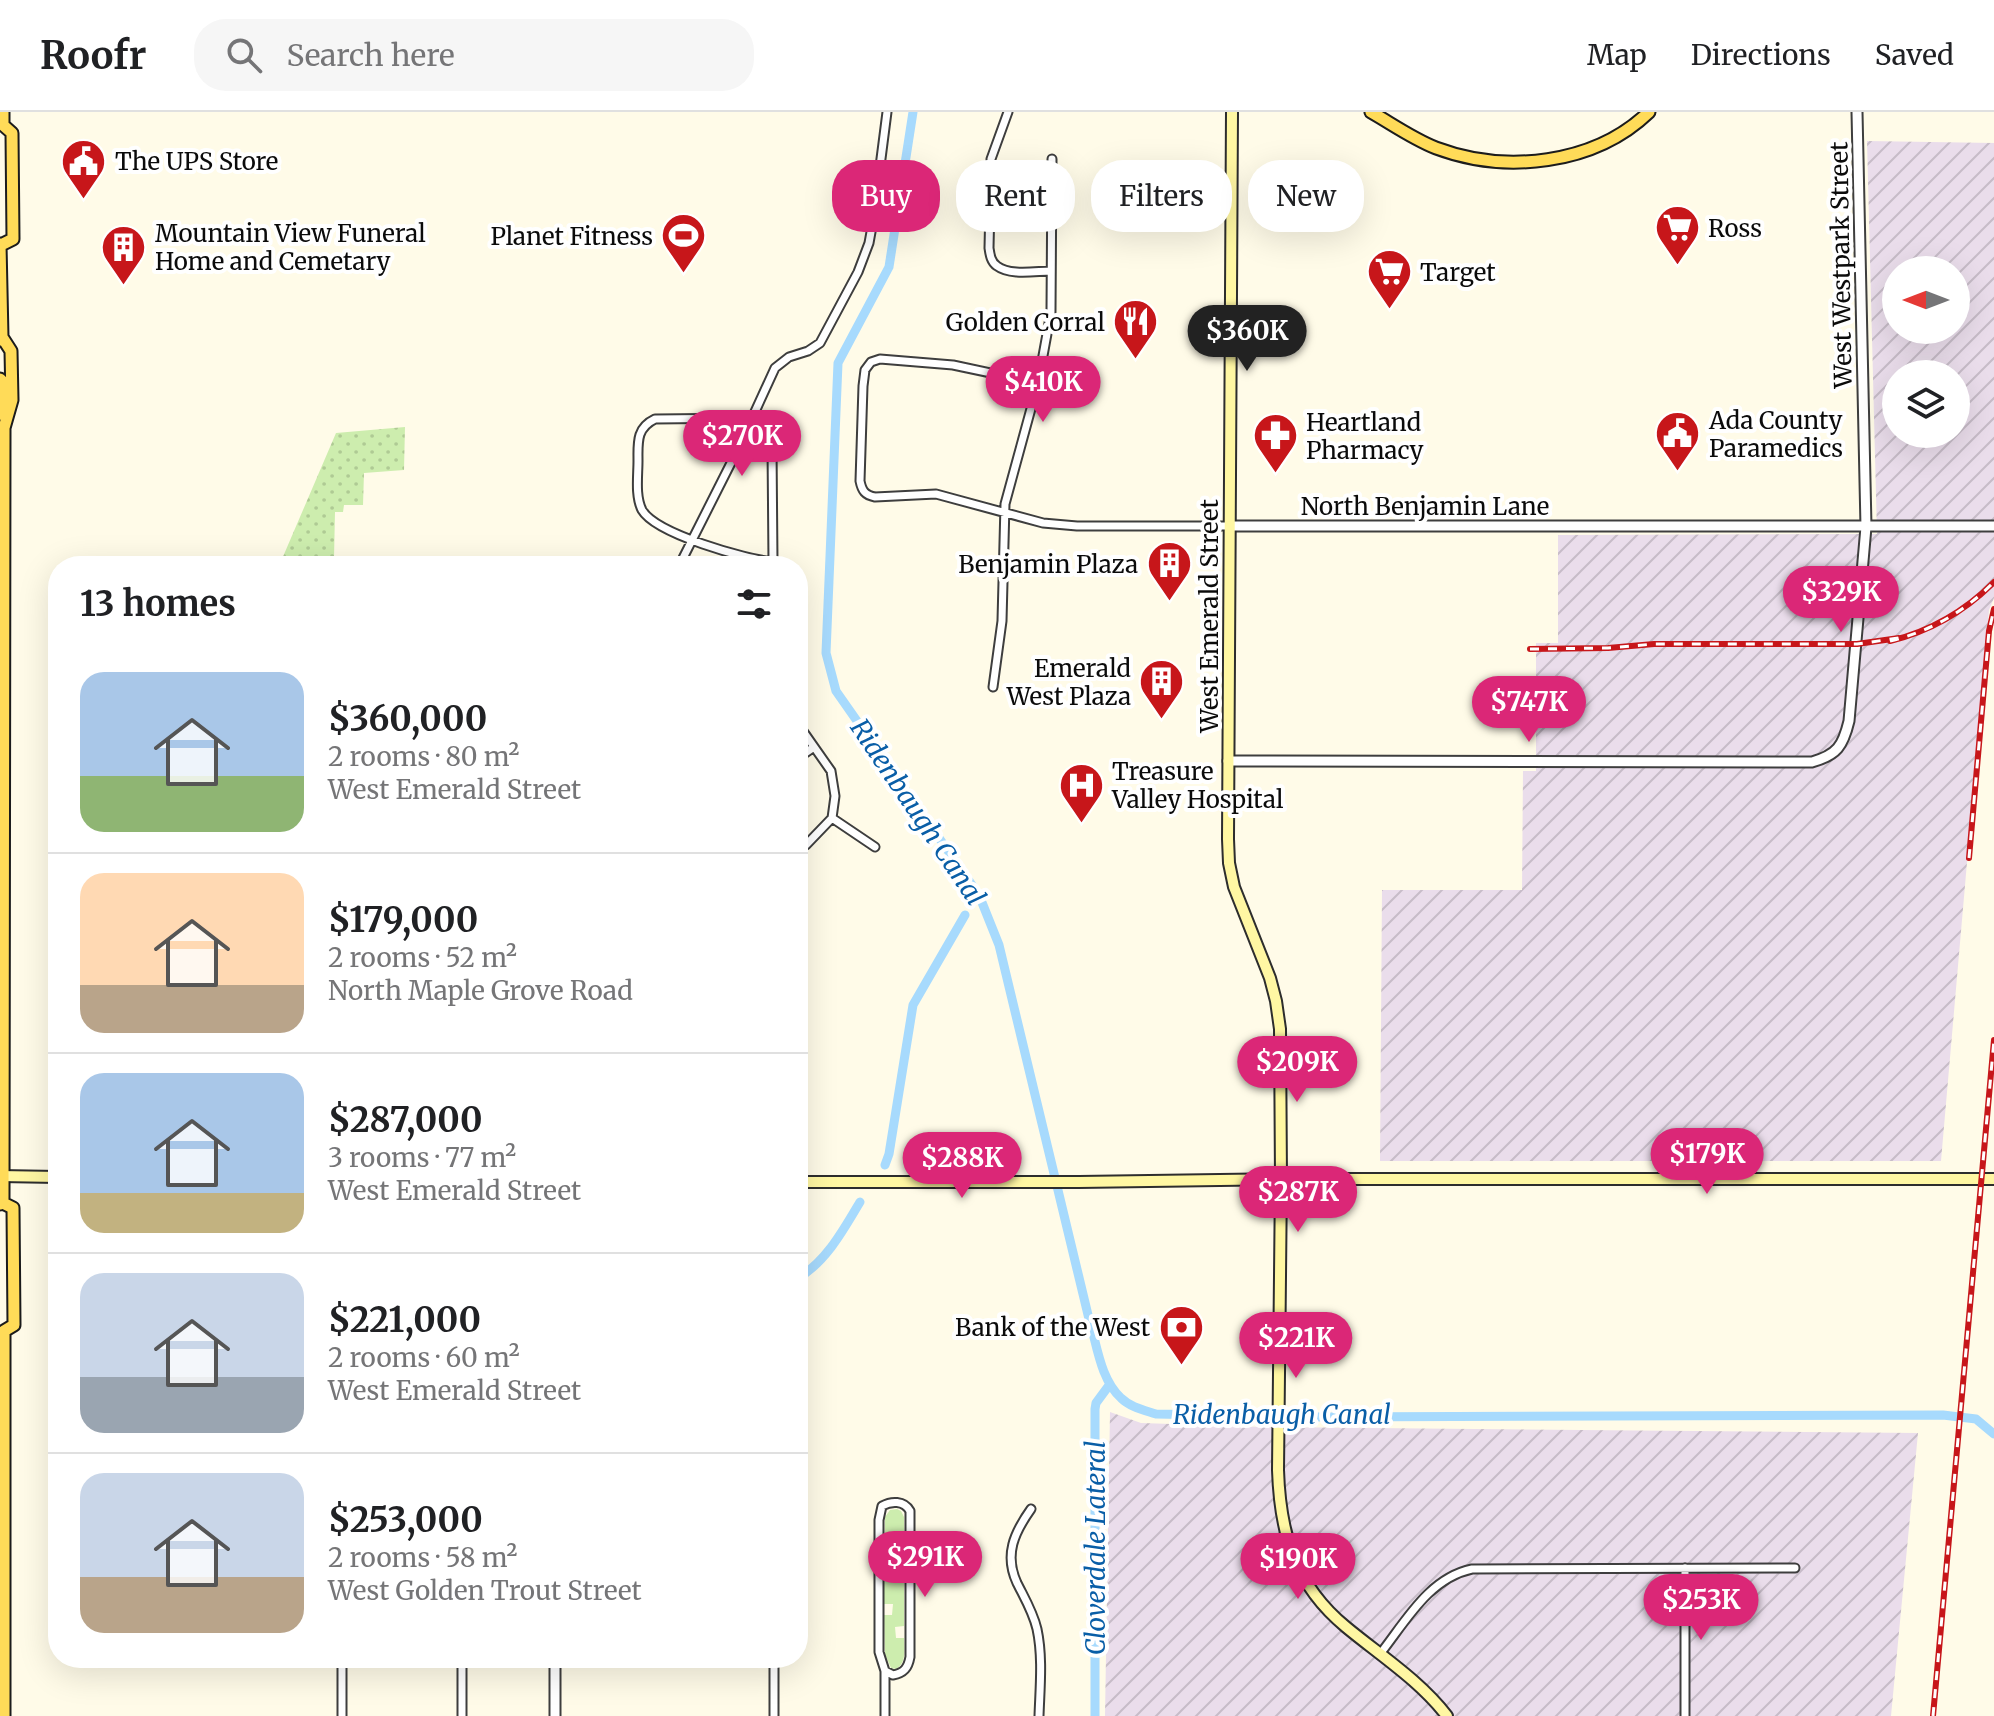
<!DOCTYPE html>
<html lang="en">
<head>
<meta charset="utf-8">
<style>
	:root { --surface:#fff; --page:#f6f6f6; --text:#202124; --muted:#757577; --line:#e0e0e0; --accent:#db2777 }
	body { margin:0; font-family:Merriweather,serif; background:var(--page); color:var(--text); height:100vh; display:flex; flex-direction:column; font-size:30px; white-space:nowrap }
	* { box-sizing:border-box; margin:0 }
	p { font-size:26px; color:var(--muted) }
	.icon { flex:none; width:44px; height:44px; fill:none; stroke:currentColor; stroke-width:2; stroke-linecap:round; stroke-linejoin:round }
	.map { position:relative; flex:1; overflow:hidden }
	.details { position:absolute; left:48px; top:444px; width:760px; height:1112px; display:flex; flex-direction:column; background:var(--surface); border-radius:32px; box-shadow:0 8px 32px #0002 }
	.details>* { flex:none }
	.banner { position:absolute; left:832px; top:48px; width:760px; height:72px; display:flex; gap:16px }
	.needle { width:52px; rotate:270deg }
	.tools { position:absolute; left:1882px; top:144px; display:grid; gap:16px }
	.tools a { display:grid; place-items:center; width:88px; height:88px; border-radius:50%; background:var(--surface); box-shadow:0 8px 32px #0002; font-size:40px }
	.price { position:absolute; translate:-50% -68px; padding:0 18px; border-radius:28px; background:var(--accent); color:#fff; font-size:26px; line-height:52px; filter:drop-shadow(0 2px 4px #0008) }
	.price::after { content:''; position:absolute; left:50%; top:48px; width:24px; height:18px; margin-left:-12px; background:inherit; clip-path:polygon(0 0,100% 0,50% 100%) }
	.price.on { background:#222; color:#fff }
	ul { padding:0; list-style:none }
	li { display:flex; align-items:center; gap:24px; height:200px; padding:0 32px }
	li+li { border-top:2px solid var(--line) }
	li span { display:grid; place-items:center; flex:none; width:224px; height:160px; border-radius:24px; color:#555 }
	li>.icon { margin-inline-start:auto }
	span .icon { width:96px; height:96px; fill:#fffc; stroke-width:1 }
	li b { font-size:34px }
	h2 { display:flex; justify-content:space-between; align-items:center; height:96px; padding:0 32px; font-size:34px }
	.chip { padding:0 28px; border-radius:32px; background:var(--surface); box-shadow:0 8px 32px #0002; font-size:28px; line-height:72px }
	.chip.on { background:var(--accent); color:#fff }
	header { display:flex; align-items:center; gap:48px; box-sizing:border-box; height:112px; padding:0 40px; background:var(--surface); border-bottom:2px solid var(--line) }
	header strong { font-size:38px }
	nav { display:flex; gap:44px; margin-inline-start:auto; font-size:28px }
	.search { width:560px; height:72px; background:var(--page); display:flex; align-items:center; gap:20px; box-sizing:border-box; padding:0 28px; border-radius:32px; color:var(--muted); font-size:30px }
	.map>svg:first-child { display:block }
</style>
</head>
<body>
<header>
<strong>Roofr</strong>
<div class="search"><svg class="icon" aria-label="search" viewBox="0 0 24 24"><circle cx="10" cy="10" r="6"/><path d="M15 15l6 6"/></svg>Search here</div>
<nav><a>Map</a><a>Directions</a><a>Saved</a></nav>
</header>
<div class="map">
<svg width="1994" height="1604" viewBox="0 0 1994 1604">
	<defs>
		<pattern id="industrial-furrows" width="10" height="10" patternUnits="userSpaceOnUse" patternTransform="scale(2)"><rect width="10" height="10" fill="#eaddeb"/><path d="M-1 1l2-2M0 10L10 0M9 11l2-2" fill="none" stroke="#c7bcc8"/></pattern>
		<pattern id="park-dots" width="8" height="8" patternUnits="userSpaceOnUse" patternTransform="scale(2)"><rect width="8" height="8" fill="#cdedae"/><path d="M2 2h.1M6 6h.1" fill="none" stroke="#afca94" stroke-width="1.8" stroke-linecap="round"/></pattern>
	</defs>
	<rect width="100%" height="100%" fill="#fffbe8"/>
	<path fill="url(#industrial-furrows)" fill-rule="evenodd" d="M 1867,29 L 1994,31 L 1994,486 L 1989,498 L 1941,1049 L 1380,1049 L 1382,778 L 1522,778 L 1523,659 L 1536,659 L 1536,531 L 1558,531 L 1558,423 L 1877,422 ZM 1896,158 L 1956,158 L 1956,218 L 1896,218 ZM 1896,262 L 1956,262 L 1956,322 L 1896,322 Z
		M 1110,1300 L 1141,1311 L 1263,1315 L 1918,1321 L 1891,1604 L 1105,1604 Z"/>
	<path fill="#cdedae" d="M 897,1397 L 901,1399 L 904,1405 L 904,1446 L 896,1447 L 896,1457 L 904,1457 L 904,1514 L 895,1515 L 896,1526 L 904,1526 C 904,1537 907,1551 896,1557 L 891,1556 L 885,1542 L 884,1503 L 892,1503 L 893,1492 L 884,1492 L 884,1435 L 893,1434 L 893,1424 L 885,1424 L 885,1405 L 890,1398 Z"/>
	<path fill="url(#park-dots)" d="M 405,315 L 404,358 L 364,361 L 363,393 L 344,393 L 343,400 L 335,400 L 334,446 L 282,447 L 336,321 Z"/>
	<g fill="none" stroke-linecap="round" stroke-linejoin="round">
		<path stroke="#a7dafd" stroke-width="9" d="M 913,0 L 889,155 L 838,251 L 826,541 L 836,579 L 979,783 L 999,833 L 1089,1207 C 1097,1232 1100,1267 1121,1286 C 1130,1295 1144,1298 1156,1302 L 1312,1305 L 1943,1303 L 1976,1307 L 1994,1322
			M 885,1053 L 889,1042 L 913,893 L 965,803
			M 798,1166 C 826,1150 844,1117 860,1090
			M 1095,1604 L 1095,1297 L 1096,1291 L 1110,1272"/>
		<defs>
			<path id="minor" d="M 1008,0 L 991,47 L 989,136 C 990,143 991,150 997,154 C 1010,164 1036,159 1051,159
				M 1038,271 L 953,253 L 880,247 L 871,250 L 865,258 L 863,274 L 860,369 C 862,379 865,383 875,385 L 936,382 L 1043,411 L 1077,414 L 1229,414
				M 773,450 C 745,447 656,422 642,398 C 635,384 638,364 638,349 C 638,331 636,316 655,307 L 753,306 C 767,314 768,320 772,335 L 773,450 L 773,454
				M 679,454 L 737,339 L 775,256 L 789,245 L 808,239 L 820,231 L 858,160 L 869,131 L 873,109 L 887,0
				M 993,575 L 1002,509 L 1005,392 L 1038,271 L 1051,200 L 1052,47
				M 798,612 L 831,659 L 835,684 L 832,706
				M 798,646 L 814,635
				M 832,706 L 875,735
				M 798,736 L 806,733 L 832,706
				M 1031,1397 C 1014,1421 1004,1443 1017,1471 C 1025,1487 1033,1500 1037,1517 C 1043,1545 1040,1575 1039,1604
				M 1380,1542 C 1406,1509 1429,1466 1472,1457 L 1795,1456
				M 462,1546 L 462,1604
				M 342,1604 L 342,1546
				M 774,1604 L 774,1546
				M 885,1604 L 885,1559 L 879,1540 L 879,1408 L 882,1394 C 891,1389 904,1388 910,1399 L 910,1545 C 908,1556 904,1561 893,1563 L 885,1559
				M 1685,1604 L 1685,1456"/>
			<path id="tertiary" d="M 1229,414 L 1994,414
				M 1228,649 L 1812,650 C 1837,643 1843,634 1849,609 L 1866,415 L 1857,0
				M 555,1604 L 555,1546"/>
			<path id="secondary" d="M 1232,0 L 1228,727 L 1229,751 L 1234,775 L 1270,866 L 1276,889 L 1280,917 L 1281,1067 L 1278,1358 C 1280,1422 1295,1473 1346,1515 C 1381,1544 1419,1568 1447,1604
				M 0,1064 L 58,1065
				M 798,1070 L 1079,1070 L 1281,1067 L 1994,1067"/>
			<path id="primary" d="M 1371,0 C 1392,12 1413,27 1436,36 C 1505,62 1594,53 1649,0
				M 0,132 L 2,225 L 0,228
				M 1,133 L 13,127 L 12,21 L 3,13 L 3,0
				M 2,225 L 11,239 L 12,288 L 4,316 L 3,1091
				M 0,267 L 3,270 L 3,303
				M 0,1092 L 3,1091 L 13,1096 L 14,1213 L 4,1219
				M 4,1219 L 4,1604"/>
		</defs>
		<use href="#minor" stroke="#3e3e3e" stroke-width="11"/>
		<use href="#tertiary" stroke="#3e3e3e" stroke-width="13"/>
		<use href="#secondary" stroke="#2d2d2d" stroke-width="14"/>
		<use href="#primary" stroke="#1c1c1c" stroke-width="15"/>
		<use href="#minor" stroke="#fff" stroke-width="7"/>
		<use href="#tertiary" stroke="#fff" stroke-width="9"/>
		<use href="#secondary" stroke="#fff7a3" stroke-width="10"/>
		<use href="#primary" stroke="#ffdb58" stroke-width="11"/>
		<defs>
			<path id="rail" d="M 1890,529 C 1931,519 1964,500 1994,470
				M 1530,537 L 1608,536 L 1654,532 L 1857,532 L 1899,526
				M 1969,746 L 1989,519 L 1994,497
				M 1933,1604 L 1994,928"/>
		</defs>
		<use href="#rail" stroke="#c7161a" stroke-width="6"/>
		<use href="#rail" stroke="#fff" stroke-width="3" stroke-dasharray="9" stroke-linecap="butt"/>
	</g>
	<defs>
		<symbol id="civic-pin" viewBox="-11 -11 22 30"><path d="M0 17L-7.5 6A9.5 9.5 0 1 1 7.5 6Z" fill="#c7161a" stroke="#fff"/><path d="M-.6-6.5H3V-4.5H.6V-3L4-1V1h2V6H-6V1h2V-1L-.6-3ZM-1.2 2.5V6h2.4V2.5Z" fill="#fff"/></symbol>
		<symbol id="supermarket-pin" viewBox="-11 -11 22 30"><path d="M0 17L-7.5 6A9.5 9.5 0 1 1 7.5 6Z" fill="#c7161a" stroke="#fff"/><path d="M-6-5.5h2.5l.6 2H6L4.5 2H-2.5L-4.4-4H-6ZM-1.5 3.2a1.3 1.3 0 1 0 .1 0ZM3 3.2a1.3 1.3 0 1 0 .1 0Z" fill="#fff"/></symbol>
		<symbol id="stadium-pin" viewBox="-11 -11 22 30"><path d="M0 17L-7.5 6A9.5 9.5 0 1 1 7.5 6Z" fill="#c7161a" stroke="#fff"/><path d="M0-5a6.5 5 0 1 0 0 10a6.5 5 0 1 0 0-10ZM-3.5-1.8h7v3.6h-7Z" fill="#fff"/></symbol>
		<symbol id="building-pin" viewBox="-11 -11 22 30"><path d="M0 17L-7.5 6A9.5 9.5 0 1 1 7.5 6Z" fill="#c7161a" stroke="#fff"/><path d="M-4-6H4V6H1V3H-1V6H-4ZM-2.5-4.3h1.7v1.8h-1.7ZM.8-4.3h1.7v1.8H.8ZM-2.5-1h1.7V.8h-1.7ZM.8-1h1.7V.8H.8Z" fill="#fff"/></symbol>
		<symbol id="restaurant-pin" viewBox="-11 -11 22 30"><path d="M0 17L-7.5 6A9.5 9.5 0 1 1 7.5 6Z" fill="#c7161a" stroke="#fff"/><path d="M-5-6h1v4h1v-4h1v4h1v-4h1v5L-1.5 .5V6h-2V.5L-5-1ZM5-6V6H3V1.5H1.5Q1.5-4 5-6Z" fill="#fff"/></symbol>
		<symbol id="pharmacy-pin" viewBox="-11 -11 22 30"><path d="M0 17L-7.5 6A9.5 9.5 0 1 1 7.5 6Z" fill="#c7161a" stroke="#fff"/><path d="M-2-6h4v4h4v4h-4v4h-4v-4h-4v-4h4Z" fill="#fff"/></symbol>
		<symbol id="hospital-pin" viewBox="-11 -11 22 30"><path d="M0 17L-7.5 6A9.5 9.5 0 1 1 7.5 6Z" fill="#c7161a" stroke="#fff"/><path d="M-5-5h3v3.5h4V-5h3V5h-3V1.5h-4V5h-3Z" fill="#fff"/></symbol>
		<symbol id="bank-pin" viewBox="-11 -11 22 30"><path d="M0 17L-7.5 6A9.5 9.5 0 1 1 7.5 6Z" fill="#c7161a" stroke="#fff"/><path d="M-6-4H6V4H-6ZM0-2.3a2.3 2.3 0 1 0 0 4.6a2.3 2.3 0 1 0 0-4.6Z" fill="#fff"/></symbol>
	</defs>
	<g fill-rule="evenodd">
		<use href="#civic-pin" x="58" y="24" width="51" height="69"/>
		<use href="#supermarket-pin" x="1652" y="90" width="51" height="69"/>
		<use href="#stadium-pin" x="658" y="98" width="51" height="69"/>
		<use href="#building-pin" x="98" y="110" width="51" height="69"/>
		<use href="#supermarket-pin" x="1364" y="134" width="51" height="69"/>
		<use href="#restaurant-pin" x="1110" y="184" width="51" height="69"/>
		<use href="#civic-pin" x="1652" y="296" width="51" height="69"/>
		<use href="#pharmacy-pin" x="1250" y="298" width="51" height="69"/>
		<use href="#building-pin" x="1144" y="426" width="51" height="69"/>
		<use href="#building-pin" x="1136" y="544" width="51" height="69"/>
		<use href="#hospital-pin" x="1056" y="648" width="51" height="69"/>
		<use href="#bank-pin" x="1156" y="1190" width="51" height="69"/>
	</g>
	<g text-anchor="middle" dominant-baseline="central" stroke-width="8" stroke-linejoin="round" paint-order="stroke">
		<g font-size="24" fill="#0b0b0b" stroke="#fff" text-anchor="start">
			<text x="115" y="49">The UPS Store</text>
			<text x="1708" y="116">Ross</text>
			<text x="155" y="121">Mountain View Funeral<tspan x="155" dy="28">Home and Cemetary</tspan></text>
			<text x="653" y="124" text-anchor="end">Planet Fitness</text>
			<text x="1420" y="160">Target</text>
			<text x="1105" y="210" text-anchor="end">Golden Corral</text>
			<text x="1709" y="308">Ada County<tspan x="1709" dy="28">Paramedics</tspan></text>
			<text x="1306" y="310">Heartland<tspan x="1306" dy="28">Pharmacy</tspan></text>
			<text x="1138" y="452" text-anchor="end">Benjamin Plaza</text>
			<text x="1131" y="556" text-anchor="end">Emerald<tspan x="1131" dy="28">West Plaza</tspan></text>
			<text x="1112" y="659">Treasure<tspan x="1112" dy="28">Valley Hospital</tspan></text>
			<text x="1150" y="1215" text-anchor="end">Bank of the West</text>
		</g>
		<g font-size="24" fill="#0b0b0b" stroke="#fff">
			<text transform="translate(1841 153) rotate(-91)">West Westpark Street</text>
			<text x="1425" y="394">North Benjamin Lane</text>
			<text transform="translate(1209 504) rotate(-90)">West Emerald Street</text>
		</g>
		<g font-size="26" font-style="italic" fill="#095ea7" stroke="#fff">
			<text transform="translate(918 700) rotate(56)">Ridenbaugh Canal</text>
			<text x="1282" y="1302">Ridenbaugh Canal</text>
			<text transform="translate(1095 1436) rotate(-90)">Cloverdale Lateral</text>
		</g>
	</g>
</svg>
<div class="tools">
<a><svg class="needle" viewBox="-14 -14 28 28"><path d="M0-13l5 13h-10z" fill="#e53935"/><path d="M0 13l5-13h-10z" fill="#757577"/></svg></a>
<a><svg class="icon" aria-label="layers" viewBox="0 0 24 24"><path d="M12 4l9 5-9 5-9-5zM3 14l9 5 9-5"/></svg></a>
</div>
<b class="price on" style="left:1247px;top:261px">$360K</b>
<b class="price" style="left:1043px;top:312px">$410K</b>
<b class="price" style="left:742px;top:366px">$270K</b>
<b class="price" style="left:1841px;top:522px">$329K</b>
<b class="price" style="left:1529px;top:632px">$747K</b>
<b class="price" style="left:1297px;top:992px">$209K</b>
<b class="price" style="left:1707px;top:1084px">$179K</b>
<b class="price" style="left:962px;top:1088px">$288K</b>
<b class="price" style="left:1298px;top:1122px">$287K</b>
<b class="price" style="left:1296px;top:1268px">$221K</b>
<b class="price" style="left:925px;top:1487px">$291K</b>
<b class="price" style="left:1298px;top:1489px">$190K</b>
<b class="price" style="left:1701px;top:1530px">$253K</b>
<div class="banner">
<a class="chip on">Buy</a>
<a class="chip">Rent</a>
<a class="chip">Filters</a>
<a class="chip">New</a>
</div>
<section class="details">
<h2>13 homes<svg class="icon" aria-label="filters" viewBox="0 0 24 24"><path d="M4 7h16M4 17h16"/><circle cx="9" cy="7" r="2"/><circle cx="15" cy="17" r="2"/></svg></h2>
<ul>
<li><span style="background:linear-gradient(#a9c7e8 65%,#8fb573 0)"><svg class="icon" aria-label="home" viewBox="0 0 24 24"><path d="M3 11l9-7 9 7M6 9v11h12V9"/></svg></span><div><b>$360,000</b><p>2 rooms · 80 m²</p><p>West Emerald Street</p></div></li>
<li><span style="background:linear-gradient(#ffd9b3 70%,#b9a48a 0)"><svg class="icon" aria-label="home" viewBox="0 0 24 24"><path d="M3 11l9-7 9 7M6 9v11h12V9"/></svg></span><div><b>$179,000</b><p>2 rooms · 52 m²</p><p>North Maple Grove Road</p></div></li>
<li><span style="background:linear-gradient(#a9c7e8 75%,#c2b280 0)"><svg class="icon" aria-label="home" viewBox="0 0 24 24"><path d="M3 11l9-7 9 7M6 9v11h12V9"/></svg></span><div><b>$287,000</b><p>3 rooms · 77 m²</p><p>West Emerald Street</p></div></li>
<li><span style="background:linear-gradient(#c9d6e8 65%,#9aa5b1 0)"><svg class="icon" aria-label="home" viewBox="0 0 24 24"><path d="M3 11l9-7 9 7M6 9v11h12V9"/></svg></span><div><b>$221,000</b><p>2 rooms · 60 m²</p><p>West Emerald Street</p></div></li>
<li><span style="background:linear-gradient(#c9d6e8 65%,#b9a48a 0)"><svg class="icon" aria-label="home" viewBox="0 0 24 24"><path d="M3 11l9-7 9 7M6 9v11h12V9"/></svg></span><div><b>$253,000</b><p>2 rooms · 58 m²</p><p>West Golden Trout Street</p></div></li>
</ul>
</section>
</div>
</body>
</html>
